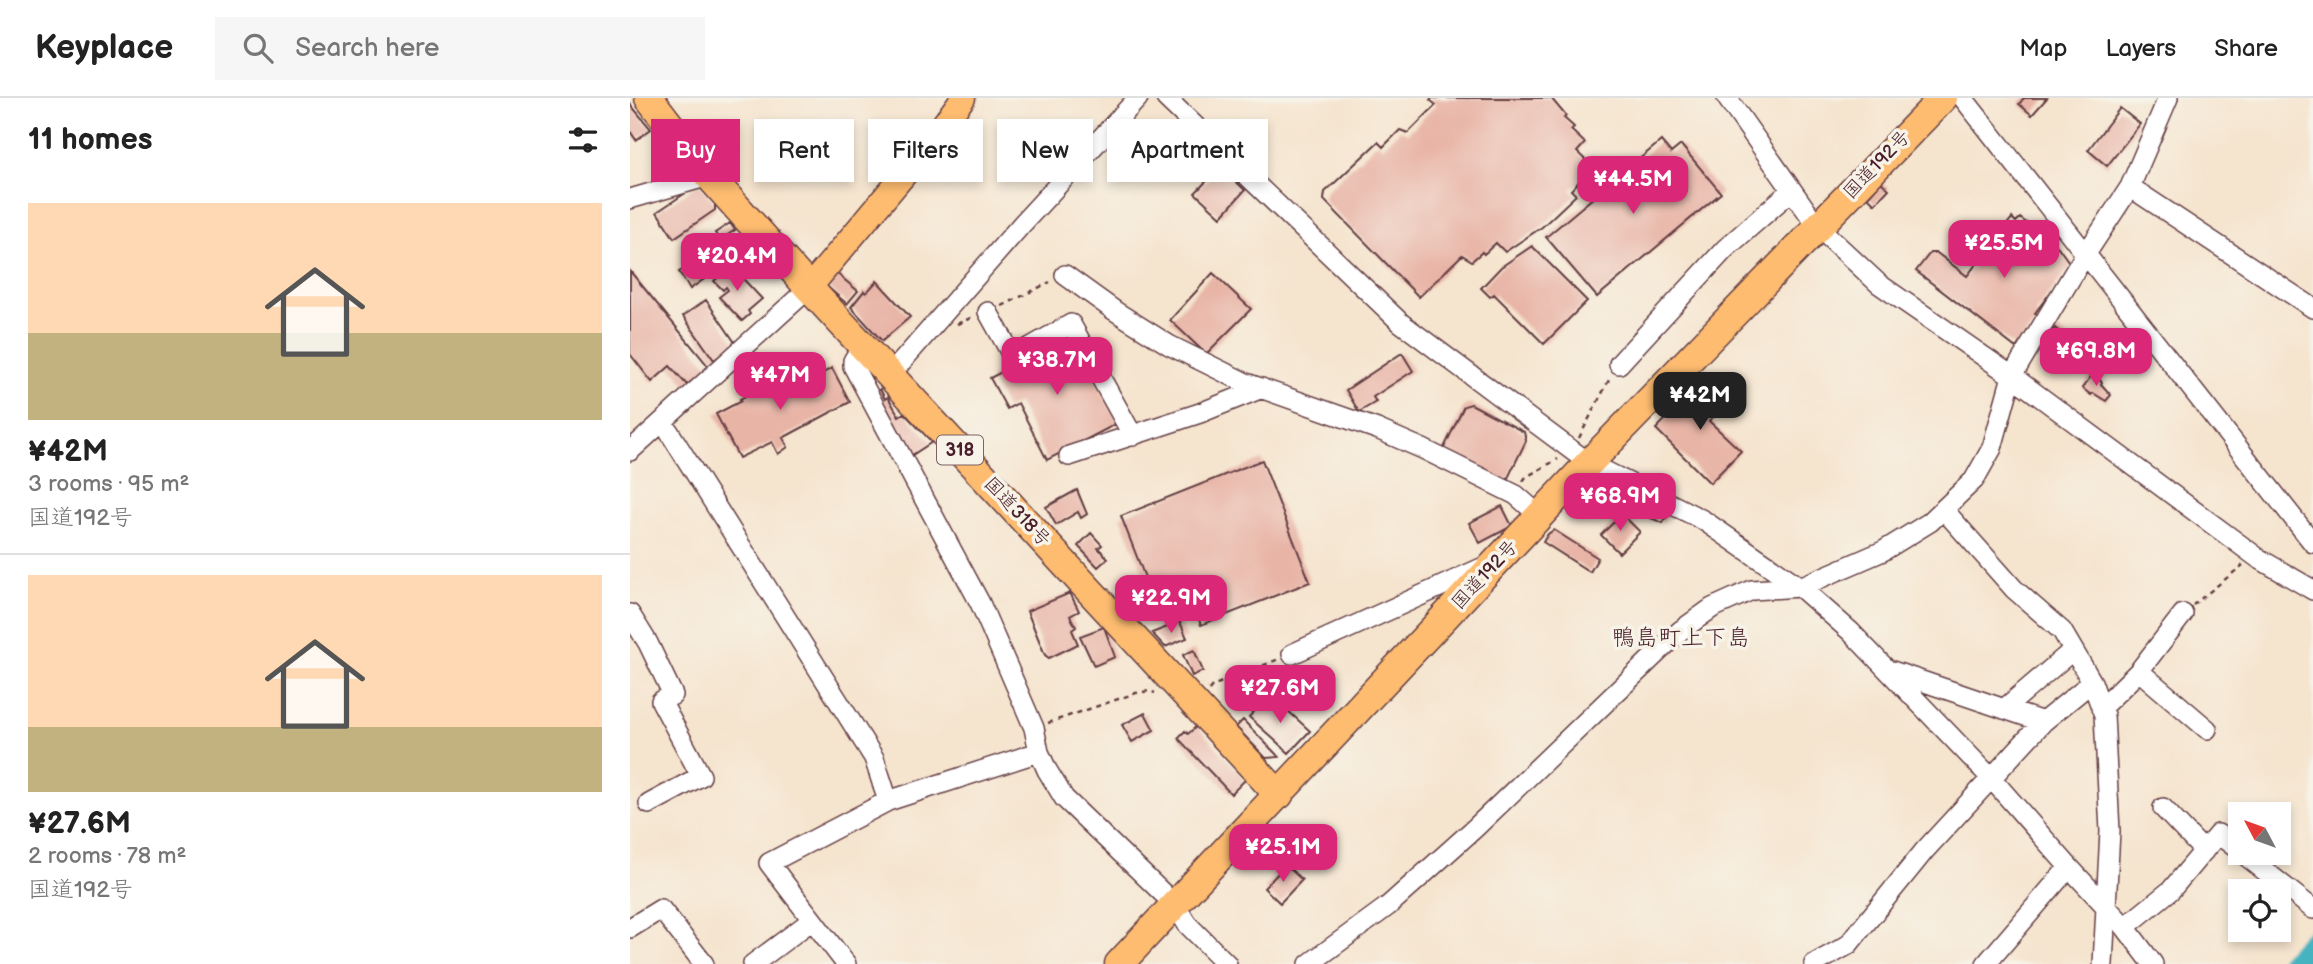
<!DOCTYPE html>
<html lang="en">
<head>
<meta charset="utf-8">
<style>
	:root { --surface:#fff; --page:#f6f6f6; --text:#222; --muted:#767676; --line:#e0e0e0; --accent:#db2777 }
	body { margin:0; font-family:"Balsamiq Sans","Klee One",sans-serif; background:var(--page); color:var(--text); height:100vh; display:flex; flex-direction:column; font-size:26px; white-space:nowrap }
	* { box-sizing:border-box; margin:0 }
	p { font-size:23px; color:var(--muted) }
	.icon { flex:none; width:38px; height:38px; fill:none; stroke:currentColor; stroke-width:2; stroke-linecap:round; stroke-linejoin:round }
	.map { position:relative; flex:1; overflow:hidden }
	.drawer { display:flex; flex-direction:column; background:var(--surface); width:630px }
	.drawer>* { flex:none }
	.top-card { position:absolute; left:21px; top:21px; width:665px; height:63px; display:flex; gap:14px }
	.needle { width:46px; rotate:311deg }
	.controls { position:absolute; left:1598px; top:704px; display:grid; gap:14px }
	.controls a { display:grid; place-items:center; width:63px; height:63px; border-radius:0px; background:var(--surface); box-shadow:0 4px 10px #0003; font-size:35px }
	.price { position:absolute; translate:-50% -60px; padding:0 16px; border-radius:14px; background:var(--accent); color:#fff; font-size:23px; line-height:46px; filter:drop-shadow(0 2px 4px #0008) }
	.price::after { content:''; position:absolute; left:50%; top:42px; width:21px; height:16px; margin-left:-10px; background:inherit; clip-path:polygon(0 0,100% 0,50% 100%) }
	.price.on { background:#222; color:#fff }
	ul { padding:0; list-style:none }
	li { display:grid; align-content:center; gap:14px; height:371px; padding:0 28px }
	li+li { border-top:2px solid var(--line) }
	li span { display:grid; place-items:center; height:217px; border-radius:0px; color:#555 }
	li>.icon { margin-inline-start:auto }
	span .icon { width:126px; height:126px; fill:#fffc; stroke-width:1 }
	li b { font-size:30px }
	h2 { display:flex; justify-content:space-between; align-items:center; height:84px; padding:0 28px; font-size:30px }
	.chip { padding:0 24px; border-radius:0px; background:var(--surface); box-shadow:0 4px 10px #0003; font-size:24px; line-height:63px }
	.chip.on { background:var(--accent); color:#fff }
	header { display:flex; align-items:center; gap:42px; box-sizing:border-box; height:98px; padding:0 35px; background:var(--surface); border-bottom:2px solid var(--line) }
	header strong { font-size:33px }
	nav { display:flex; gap:38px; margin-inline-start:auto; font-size:24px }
	.search { width:490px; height:63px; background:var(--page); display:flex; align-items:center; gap:18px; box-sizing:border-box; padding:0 24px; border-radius:0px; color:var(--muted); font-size:26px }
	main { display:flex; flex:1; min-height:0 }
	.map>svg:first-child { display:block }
</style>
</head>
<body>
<header>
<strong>Keyplace</strong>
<div class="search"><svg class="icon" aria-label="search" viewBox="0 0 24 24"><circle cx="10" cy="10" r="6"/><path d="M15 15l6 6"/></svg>Search here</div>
<nav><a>Map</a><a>Layers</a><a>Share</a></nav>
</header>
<main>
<section class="drawer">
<h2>11 homes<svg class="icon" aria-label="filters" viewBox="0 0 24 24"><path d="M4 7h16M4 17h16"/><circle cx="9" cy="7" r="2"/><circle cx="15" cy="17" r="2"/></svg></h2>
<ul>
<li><span style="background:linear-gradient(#ffd9b3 60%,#c2b280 0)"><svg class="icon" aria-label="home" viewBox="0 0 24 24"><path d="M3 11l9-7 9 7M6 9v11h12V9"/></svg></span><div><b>¥42M</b><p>3 rooms · 95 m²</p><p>国道192号</p></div></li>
<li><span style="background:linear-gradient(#ffd9b3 70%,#c2b280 0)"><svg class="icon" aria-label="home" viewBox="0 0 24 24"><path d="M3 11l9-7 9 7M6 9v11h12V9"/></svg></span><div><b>¥27.6M</b><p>2 rooms · 78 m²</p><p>国道192号</p></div></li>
</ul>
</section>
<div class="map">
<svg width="1683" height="866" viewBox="0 0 1683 866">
	<rect width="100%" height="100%" fill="#f7f3e8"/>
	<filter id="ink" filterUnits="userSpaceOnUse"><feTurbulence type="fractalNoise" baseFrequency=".0143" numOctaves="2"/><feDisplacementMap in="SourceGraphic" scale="14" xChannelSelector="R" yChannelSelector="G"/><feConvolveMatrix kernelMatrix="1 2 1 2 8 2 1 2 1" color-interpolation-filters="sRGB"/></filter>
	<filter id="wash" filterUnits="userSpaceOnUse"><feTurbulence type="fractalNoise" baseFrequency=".00686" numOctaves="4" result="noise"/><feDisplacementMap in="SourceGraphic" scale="28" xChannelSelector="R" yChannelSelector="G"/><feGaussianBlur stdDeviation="1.57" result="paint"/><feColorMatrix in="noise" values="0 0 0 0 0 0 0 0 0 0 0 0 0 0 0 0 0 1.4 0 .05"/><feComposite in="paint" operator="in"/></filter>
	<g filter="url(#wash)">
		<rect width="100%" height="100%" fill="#f5e4ce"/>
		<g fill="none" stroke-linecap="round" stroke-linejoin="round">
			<path stroke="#44b3c0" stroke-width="24" d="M 1661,866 L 1683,843"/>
		</g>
		<g id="blocks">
			<path fill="#e8b4a6" d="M 802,0 L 921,0 L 936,18 L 934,20 L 944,29 L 941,32 L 955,45 L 947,54 L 963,69 L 941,92 L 946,97 L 912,129 L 875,154 L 866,145 L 854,156 L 852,154 L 842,163 L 832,157 L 789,199 L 694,102 L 695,94 L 748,44 L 753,49 L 770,32 L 778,35 L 806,7 L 800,2 Z
				M 1394,0 L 1417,0 L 1402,17 L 1389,6 Z
				M 0,6 L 21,31 L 6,42 L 0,33 Z
				M 1490,10 L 1510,26 L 1477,68 L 1458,52 Z
				M 1031,43 L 1041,55 L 1051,47 L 1091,95 L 967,199 L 916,139 Z
				M 46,55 L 57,69 L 57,75 L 41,83 L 31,63 Z
				M 590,69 L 615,92 L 591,119 L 565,95 Z
				M 1251,84 L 1259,91 L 1245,106 L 1238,99 Z
				M 69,86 L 85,105 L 85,112 L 44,140 L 27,114 Z
				M 1382,120 L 1386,124 L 1390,120 L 1428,149 L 1441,167 L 1405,215 L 1410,218 L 1386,250 L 1286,173 L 1300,155 L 1307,155 L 1337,178 Z
				M 100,125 L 105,132 L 90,142 L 85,135 Z
				M 92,145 L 103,161 L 60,191 L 49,174 L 58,168 L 62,161 L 69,156 L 75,155 L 77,157 Z
				M 902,148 L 957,203 L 914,246 L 864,196 L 860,199 L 851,190 L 871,169 Z
				M 101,168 L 132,201 L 118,213 L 120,216 L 112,223 L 89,199 L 98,192 L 96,189 L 93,192 L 84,183 Z
				M 0,173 L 79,269 L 57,287 L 40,268 L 22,284 L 0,256 Z
				M 205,174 L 228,193 L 217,206 L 194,186 Z
				M 583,175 L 621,211 L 576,256 L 540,222 Z
				M 247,183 L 280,219 L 252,243 L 221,209 L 234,193 L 236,195 Z
				M 76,202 L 106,246 L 84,262 L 53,218 Z
				M 1425,230 L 1453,252 L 1443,266 L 1414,245 Z
				M 443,237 L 488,325 L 417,362 L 388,305 L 377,311 L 360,280 Z
				M 772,255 L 783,273 L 743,299 L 746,304 L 729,314 L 716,292 Z
				M 202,270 L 220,304 L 153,340 L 158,349 L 148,356 L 142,344 L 109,360 L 86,316 L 111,303 L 110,301 L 152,280 L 154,283 L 169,275 L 172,282 L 168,284 L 172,292 L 183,287 L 181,282 Z
				M 1463,276 L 1472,284 L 1471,286 L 1481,297 L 1476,303 L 1463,295 L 1461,297 L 1452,290 Z
				M 1075,281 L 1099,304 L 1079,323 L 1111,353 L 1080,385 L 1026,331 Z
				M 250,291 L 255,301 L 258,299 L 269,318 L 274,315 L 302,344 L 279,359 L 243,297 Z
				M 841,306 L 894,334 L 896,343 L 878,380 L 871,382 L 813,352 L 834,308 Z
				M 632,362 L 680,484 L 571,527 L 556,487 L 523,500 L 491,418 Z
				M 447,392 L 457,416 L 451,420 L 448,414 L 426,427 L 416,409 Z
				M 1024,405 L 1041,412 L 1033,425 L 1018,419 Z
				M 872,408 L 882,428 L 850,445 L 839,425 Z
				M 992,416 L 1010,434 L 989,455 L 971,437 Z
				M 924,432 L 968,460 L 960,474 L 913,444 L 918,436 Z
				M 461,435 L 472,447 L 468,450 L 478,460 L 468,469 L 448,448 Z
				M 440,495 L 449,513 L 440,518 L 446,529 L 442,532 L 448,546 L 419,560 L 415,557 L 397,513 Z
				M 550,524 L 557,540 L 535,549 L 522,535 Z
				M 474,529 L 485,559 L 464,568 L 450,538 Z
				M 564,552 L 573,573 L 562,578 L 553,557 Z
				M 644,600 L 680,633 L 659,655 L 619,619 L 629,608 L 633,611 Z
				M 515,615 L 524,632 L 502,644 L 492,627 Z
				M 613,622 L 649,659 L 636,660 L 606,629 Z
				M 567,628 L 616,681 L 601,696 L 548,640 L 555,633 L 558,636 Z
				M 667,736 L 683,751 L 666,769 L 650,753 Z
				M 656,767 L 672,782 L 650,805 L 634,790 Z"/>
		</g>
	</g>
	<g filter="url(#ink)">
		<use href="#blocks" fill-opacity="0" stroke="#643d43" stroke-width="2"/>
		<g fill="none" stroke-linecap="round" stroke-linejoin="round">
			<defs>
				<path id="minor" d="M 536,0 L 771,225 L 959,365 L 1073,422 L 1170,489 L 1221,534 L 1361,680 L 1439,769 L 1495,829 L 1523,866
					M 1097,0 L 1188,129 L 1249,186 L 1382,278 L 1628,460 L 1683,492
					M 1333,0 L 1683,445
					M 1500,89 L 1683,210
					M 0,101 L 79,78
					M 435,177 L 485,213 L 539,247 L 616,285 L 747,331 L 793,351 L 886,397 L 910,418
					M 358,214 L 383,259 L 441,226 L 503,338
					M 232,248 L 223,263 L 223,268 L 350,505 L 404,630 L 409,654 L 417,672 L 434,700 L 545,807 L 557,826 L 597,866
					M 989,266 L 1095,151 L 1162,92
					M 260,277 L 392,126 L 508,0
					M 33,324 L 244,660 L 258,703
					M 0,353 L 179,190
					M 439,358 L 570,315 L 632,290
					M 1314,412 L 1384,491 L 1432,533 L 1462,584 L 1474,617 L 1480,733 L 1473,866
					M 0,516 L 18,545 L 43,597 L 31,603 L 71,678 L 19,706
					M 662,556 L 856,468
					M 1262,573 L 1413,624
					M 1509,573 L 1577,631
					M 1471,610 L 1509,573 L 1553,516
					M 1374,611 L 1443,552
					M 1533,710 L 1574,753
					M 1611,754 L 1683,811
					M 1495,829 L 1541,792 L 1588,736 L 1610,753
					M 0,830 L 31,811 L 74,866
					M 123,866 L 181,823
					M 216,866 L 139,765 L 258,703 L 409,654
					M 679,866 L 758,808 L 845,730 L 1050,533 L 1082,510 L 1122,492 L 1170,489 L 1253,453 L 1300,424 L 1344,382 L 1362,350 L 1382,278 L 1448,168 L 1500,89 L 1538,0
					M 1184,866 L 1218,847 L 1295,752 L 1413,624 L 1462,584
					M 1356,866 L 1439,769"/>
				<path id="major" d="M 179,190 L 298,48 L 333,0"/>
				<path id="highway" d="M 19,0 L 79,78 L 179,190 L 649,697
					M 489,866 L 959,365 L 1313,0"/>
			</defs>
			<use href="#minor" stroke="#643d43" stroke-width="22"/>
			<use href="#major" stroke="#643d43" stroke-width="27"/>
			<use href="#highway" stroke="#643d43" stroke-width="31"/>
			<path stroke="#643d43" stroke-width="2.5" stroke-dasharray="5 5" stroke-linecap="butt" d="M 372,208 L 420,184
				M 327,226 L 343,219
				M 949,340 L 980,280
				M 893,383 L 896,379 L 928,361
				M 1563,507 L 1613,467
				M 579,592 L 582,588 L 649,561
				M 418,625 L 506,595 L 520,593 L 525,595"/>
			<use href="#minor" stroke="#fff" stroke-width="19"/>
			<use href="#major" stroke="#fdbc70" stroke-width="24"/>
			<use href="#highway" stroke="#fdbc70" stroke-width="28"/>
		</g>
	</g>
	<g text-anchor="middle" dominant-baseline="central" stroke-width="7" stroke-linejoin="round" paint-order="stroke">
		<rect fill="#f7f3e8" stroke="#7e5f64" stroke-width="2" x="307" y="337.5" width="46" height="29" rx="5"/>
		<g font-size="18" font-weight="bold" fill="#4a1f2b">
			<text x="330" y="352">318</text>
		</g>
		<g font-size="19" fill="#4a1f2b" stroke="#f7f3e8">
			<text transform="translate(1247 67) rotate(-46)">国道192号</text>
			<text transform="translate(387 414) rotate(47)">国道318号</text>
			<text transform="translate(855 477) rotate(-47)">国道192号</text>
		</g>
		<g font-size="23" fill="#4a1f2b" stroke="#f7f3e8">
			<text x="1051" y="540">鴨島町上下島</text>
		</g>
	</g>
</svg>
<div class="controls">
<a><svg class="needle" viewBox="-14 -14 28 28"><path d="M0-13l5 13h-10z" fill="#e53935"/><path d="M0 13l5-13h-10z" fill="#767676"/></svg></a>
<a><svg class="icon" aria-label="locate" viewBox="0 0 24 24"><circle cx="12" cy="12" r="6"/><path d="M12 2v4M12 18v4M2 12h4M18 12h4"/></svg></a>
</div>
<b class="price" style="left:1003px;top:118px">¥44.5M</b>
<b class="price" style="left:1374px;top:182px">¥25.5M</b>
<b class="price" style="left:107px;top:195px">¥20.4M</b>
<b class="price" style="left:1466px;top:290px">¥69.8M</b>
<b class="price" style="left:427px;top:299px">¥38.7M</b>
<b class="price" style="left:150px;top:314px">¥47M</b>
<b class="price on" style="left:1070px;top:334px">¥42M</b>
<b class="price" style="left:990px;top:435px">¥68.9M</b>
<b class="price" style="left:541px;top:537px">¥22.9M</b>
<b class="price" style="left:650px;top:627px">¥27.6M</b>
<b class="price" style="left:653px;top:786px">¥25.1M</b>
<div class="top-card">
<a class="chip on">Buy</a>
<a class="chip">Rent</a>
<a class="chip">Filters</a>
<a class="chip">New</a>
<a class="chip">Apartment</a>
</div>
</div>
</main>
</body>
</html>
